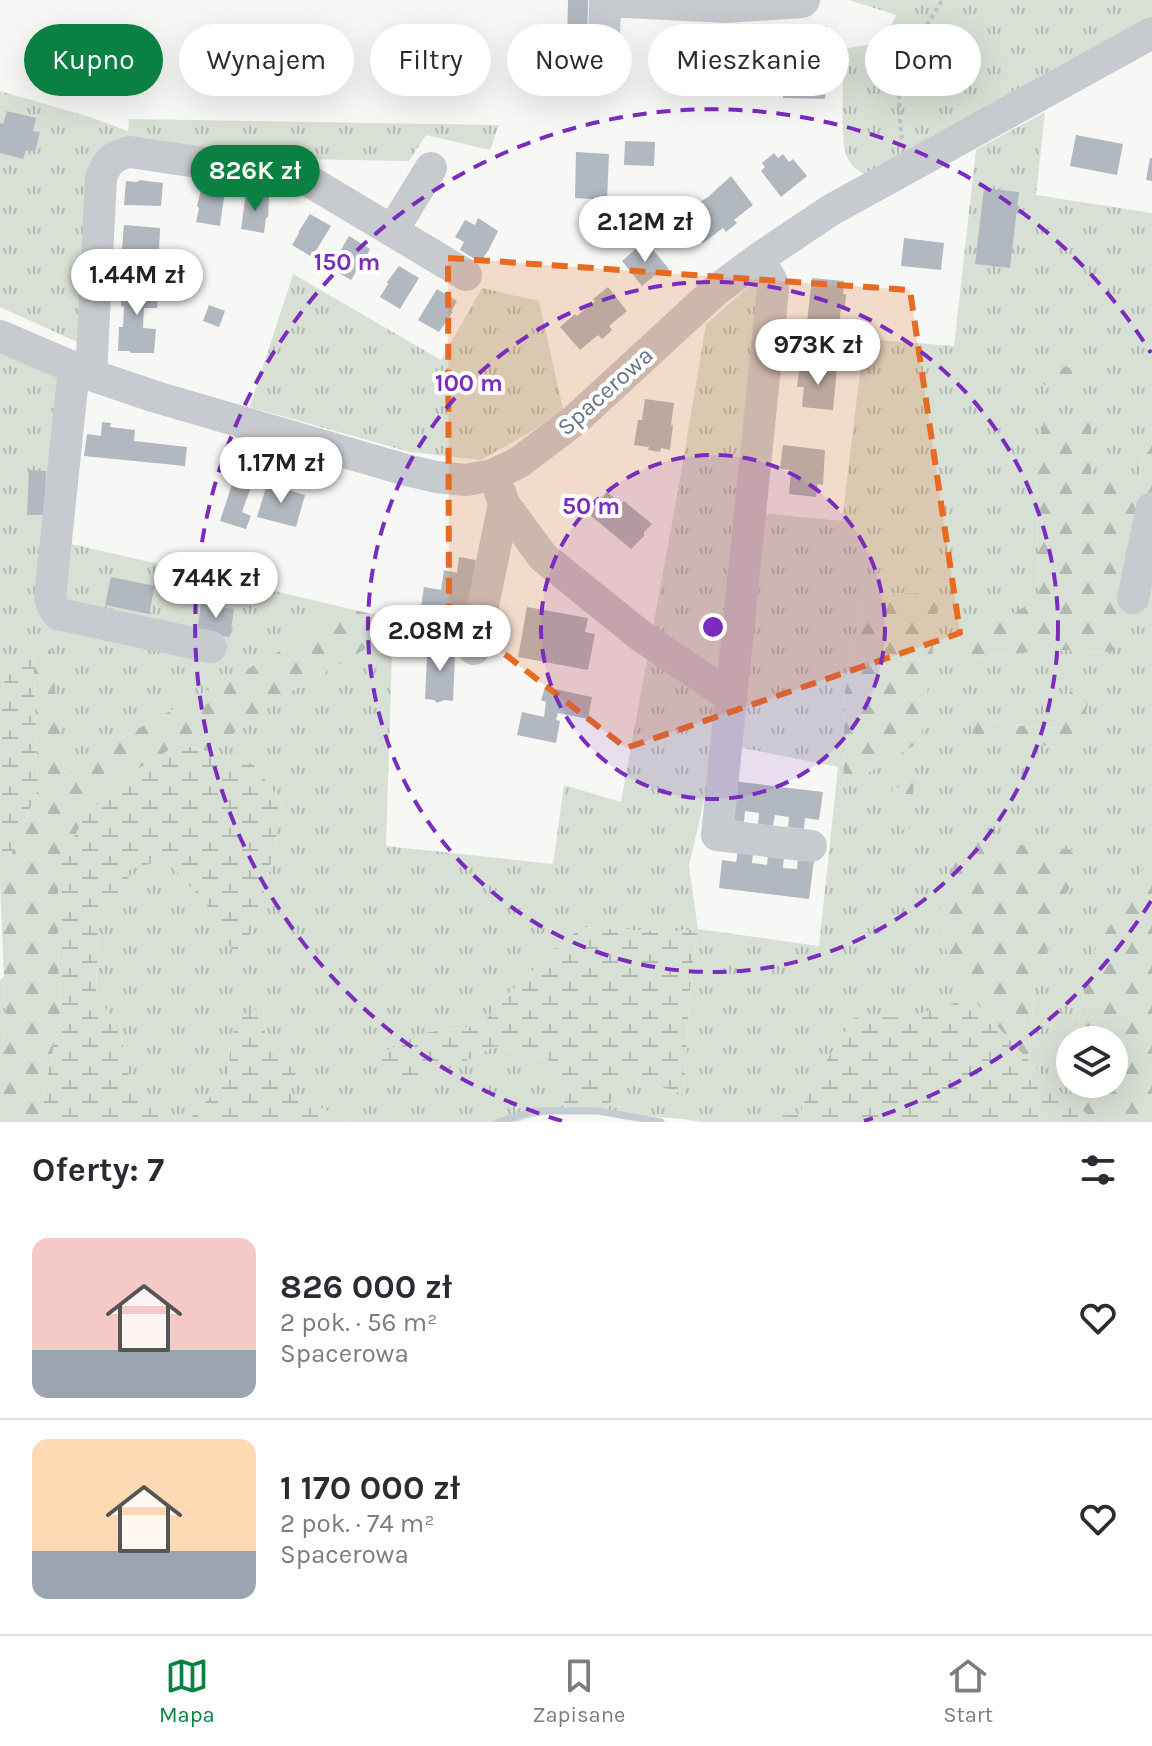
<!DOCTYPE html>
<html lang="pl">
<head>
<meta charset="utf-8">
<style>
	:root { --surface:#fff; --page:#f2f2f3; --text:#2b2b33; --muted:#7c7c81; --line:#e1e1e2; --accent:#0b8043 }
	body { margin:0; font-family:Karla,sans-serif; background:var(--page); color:var(--text); height:100vh; display:flex; flex-direction:column; font-size:30px; white-space:nowrap }
	* { box-sizing:border-box; margin:0 }
	p { font-size:26px; color:var(--muted) }
	.icon { flex:none; width:44px; height:44px; fill:none; stroke:currentColor; stroke-width:2; stroke-linecap:round; stroke-linejoin:round }
	.map { position:relative; height:1122px; overflow:hidden }
	.panel { display:flex; flex-direction:column; background:var(--surface); flex:1 }
	.panel>* { flex:none }
	.guide { position:absolute; left:24px; top:24px; width:1104px; height:72px; display:flex; gap:16px }
	.tools { position:absolute; left:1056px; top:1026px; display:grid; gap:16px }
	.tools a { display:grid; place-items:center; width:72px; height:72px; border-radius:50%; background:var(--surface); box-shadow:0 8px 32px #0002; font-size:40px }
	.price { position:absolute; translate:-50% -68px; padding:0 18px; border-radius:28px; background:#fff; color:#222; font-size:26px; line-height:52px; filter:drop-shadow(0 2px 4px #0008) }
	.price::after { content:''; position:absolute; left:50%; top:48px; width:24px; height:18px; margin-left:-12px; background:inherit; clip-path:polygon(0 0,100% 0,50% 100%) }
	.price.selected { background:var(--accent); color:#fff }
	ul { padding:0; list-style:none }
	li { display:flex; align-items:center; gap:24px; height:200px; padding:0 32px }
	li+li { border-top:2px solid var(--line) }
	li span { display:grid; place-items:center; flex:none; width:224px; height:160px; border-radius:16px; color:#555 }
	li>.icon { margin-inline-start:auto }
	span .icon { width:96px; height:96px; fill:#fffc; stroke-width:1 }
	li b { font-size:34px }
	h2 { display:flex; justify-content:space-between; align-items:center; height:96px; padding:0 32px; font-size:34px }
	.chip { padding:0 28px; border-radius:36px; background:var(--surface); box-shadow:0 8px 32px #0002; font-size:28px; line-height:72px }
	.chip.selected { background:var(--accent); color:#fff }
	.menu { display:flex; justify-content:space-around; align-items:center; height:112px; border-top:2px solid var(--line); background:var(--surface); font-size:22px; color:var(--muted) }
	.menu a { display:grid; justify-items:center; gap:4px }
	.menu .selected { color:var(--accent) }
	.map>svg:first-child { display:block }
</style>
</head>
<body>
<div class="map">
<svg width="1152" height="1122" viewBox="0 0 1152 1122">
	<defs>
		<pattern id="grass-tufts" width="24" height="20" patternUnits="userSpaceOnUse" patternTransform="scale(2)"><rect width="24" height="20" fill="#d8e0d5"/><path d="M3 7l-1-3M5 7V3M7 7l1-3M15 17l-1-3M17 17v-4M19 17l1-3" fill="none" stroke="#b3bab3"/></pattern>
		<pattern id="forest-firs" width="22" height="20" patternUnits="userSpaceOnUse" patternTransform="scale(2)"><rect width="22" height="20" fill="#d8e0d5"/><path d="M5 1l3.5 6h-7zM16 11l3.5 6h-7z" fill="#b3bab3"/></pattern>
		<pattern id="wetland-marsh" width="20" height="14" patternUnits="userSpaceOnUse" patternTransform="scale(2)"><rect width="20" height="14" fill="#d8e0d5"/><path d="M1 5h8M5 5V1M11 12h8M15 12V8" fill="none" stroke="#b3bab3"/></pattern>
	</defs>
	<rect width="100%" height="100%" fill="#f7f8f5"/>
	<path fill="url(#grass-tufts)" fill-rule="evenodd" d="M 849,0 L 1152,0 L 1152,20 L 865,174 C 857,171 851,165 847,157 C 839,137 844,73 844,49 L 883,42 L 896,15 Z
		M 0,91 L 90,117 L 128,131 L 129,119 L 499,125 L 490,150 L 426,135 L 409,161 L 296,159 L 131,139 C 103,142 92,149 86,177 L 77,342 L 0,307 Z
		M 1045,112 L 1036,195 L 1152,213 L 1152,426 L 1139,473 L 1091,477 L 1036,464 L 1039,598 L 961,659 L 1048,650 L 1111,652 L 1152,567 L 1152,855 L 1093,954 L 1076,1033 L 1076,1040 L 1070,1040 L 1070,1084 L 1080,1084 L 1082,1110 L 1047,1081 L 1028,1060 L 1035,986 L 1065,897 L 1086,852 L 962,839 L 959,986 L 972,998 L 908,1018 L 854,1018 L 810,1086 L 800,1114 L 777,1116 L 772,1122 L 702,1122 L 683,1119 L 603,1113 L 628,1077 L 684,1094 L 690,988 L 698,929 L 668,932 L 581,927 L 517,985 L 481,1025 L 423,1033 L 415,1086 L 495,1046 L 549,1060 L 568,1112 L 532,1117 L 517,1122 L 350,1122 L 290,1093 L 297,1070 L 266,1043 L 263,1006 L 230,1045 L 229,1077 L 187,1122 L 182,1122 L 132,1091 L 119,1024 L 96,998 L 98,926 L 135,866 L 167,860 L 214,914 L 235,955 L 250,935 L 267,883 L 283,804 L 253,764 L 210,752 L 276,700 L 364,650 L 393,619 L 386,846 L 553,864 L 564,785 L 621,802 L 679,485 L 706,324 L 753,283 L 764,285 L 717,744 L 689,866 L 698,929 L 819,946 L 838,767 L 733,746 L 760,513 L 842,521 L 864,339 L 954,346 L 976,150 ZM 939,593 L 843,787 L 845,691 L 865,594 ZM 1071,690 L 1075,752 L 1008,738 L 991,720 L 1009,725 L 1060,728 Z
		M 293,274 L 441,360 L 482,288 L 539,301 L 563,409 L 534,430 L 481,460 L 410,452 L 250,407 Z
		M 0,352 L 85,389 L 68,543 L 334,605 L 304,638 L 117,740 L 65,776 L 47,620 L 33,648 L 5,677 L 0,715 Z
		M 4,977 L 6,1025 L 0,1057 L 0,980 Z"/>
	<path fill="url(#forest-firs)" d="M 1036,357 L 1056,367 L 1084,368 L 1081,379 L 1044,385 L 1032,374 Z
		M 1045,414 L 1090,418 L 1091,477 L 1139,473 L 1152,426 L 1152,567 L 1112,652 L 1048,650 L 961,659 L 960,645 L 1039,598 L 1036,464 Z
		M 940,593 L 921,741 L 843,788 L 845,691 L 865,594 Z
		M 334,605 L 393,619 L 364,650 L 276,700 L 210,752 L 179,744 L 58,933 L 60,1019 L 43,1096 L 46,1122 L 0,1122 L 0,1057 L 6,1025 L 0,882 L 38,789 L 33,648 L 47,618 L 65,775 L 117,740 L 304,638 Z
		M 1071,689 L 1091,692 L 1075,752 L 1008,738 L 972,751 L 973,721 L 991,720 L 1009,725 L 1059,728 Z
		M 914,782 L 910,828 L 900,830 L 892,789 Z
		M 962,839 L 1087,851 L 1065,897 L 1035,986 L 1028,1060 L 959,986 L 936,922 Z
		M 1152,855 L 1152,1122 L 1097,1122 L 1082,1110 L 1080,1084 L 1114,1084 L 1114,1040 L 1076,1040 L 1076,1033 L 1093,954 Z"/>
	<path fill="url(#wetland-marsh)" d="M 33,648 L 38,789 L 0,882 L 0,715 L 5,677 Z
		M 179,744 L 253,764 L 283,804 L 267,883 L 250,935 L 235,956 L 214,914 L 167,860 L 135,867 L 98,926 L 96,998 L 119,1024 L 132,1091 L 182,1122 L 46,1122 L 43,1096 L 60,1019 L 58,933 L 58,869 L 83,819 L 124,777 Z
		M 581,927 L 668,932 L 698,929 L 690,988 L 684,1094 L 628,1077 L 603,1113 L 568,1112 L 549,1060 L 495,1046 L 415,1086 L 379,1075 L 379,1054 L 423,1033 L 481,1025 L 517,985 Z
		M 972,998 L 1047,1081 L 1097,1122 L 772,1122 L 777,1116 L 800,1114 L 810,1086 L 854,1018 L 908,1017 Z
		M 263,1006 L 266,1043 L 297,1070 L 290,1093 L 350,1122 L 187,1122 L 229,1077 L 230,1045 L 238,1016 Z"/>
	<g fill="none" stroke-linecap="round" stroke-linejoin="round">
		<path stroke="#c3ccd2" stroke-width="7" d="M 498,1122 L 534,1111 L 598,1111 L 661,1122"/>
	</g>
	<path fill="#b2b8bf" d="M 568,0 L 588,0 L 587,49 L 567,48 Z
		M 790,25 L 827,26 L 827,63 L 790,62 Z
		M 783,81 L 826,82 L 825,99 L 783,98 Z
		M 7,111 L 36,118 L 33,131 L 40,132 L 35,152 L 26,150 L 23,159 L 0,153 L 0,123 L 3,124 Z
		M 1076,135 L 1123,144 L 1117,175 L 1070,166 Z
		M 625,141 L 655,142 L 654,166 L 624,165 Z
		M 576,152 L 609,154 L 607,200 L 575,198 Z
		M 774,153 L 778,158 L 783,154 L 789,162 L 793,159 L 807,176 L 781,197 L 761,171 L 765,167 L 762,163 Z
		M 1150,158 L 1152,158 L 1152,181 L 1146,180 Z
		M 731,176 L 753,205 L 734,220 L 737,223 L 731,228 L 726,232 L 723,228 L 703,243 L 681,214 L 708,197 Z
		M 139,180 L 163,183 L 161,206 L 124,205 L 126,181 L 138,182 Z
		M 202,186 L 225,190 L 220,226 L 196,222 L 199,208 L 197,206 Z
		M 984,188 L 1019,192 L 1010,268 L 975,264 Z
		M 246,193 L 269,197 L 268,217 L 266,218 L 264,233 L 241,229 Z
		M 310,214 L 331,226 L 312,257 L 292,245 L 299,233 L 299,231 Z
		M 478,218 L 498,231 L 488,251 L 480,262 L 460,250 L 464,242 L 455,237 L 465,220 L 475,225 Z
		M 124,225 L 160,228 L 159,251 L 144,250 L 142,252 L 122,249 Z
		M 349,236 L 370,249 L 361,267 L 359,267 L 351,280 L 330,268 Z
		M 904,238 L 944,243 L 941,270 L 901,266 Z
		M 648,244 L 669,269 L 663,274 L 660,271 L 642,286 L 622,261 L 637,248 L 640,250 Z
		M 399,266 L 419,278 L 400,309 L 380,297 L 388,284 L 387,282 Z
		M 812,278 L 844,281 L 843,294 L 846,294 L 845,308 L 841,308 L 839,324 L 832,324 L 827,328 L 822,328 L 819,323 L 807,322 Z
		M 122,282 L 142,282 L 159,285 L 157,308 L 144,308 L 143,328 L 156,329 L 154,353 L 131,353 L 129,351 L 118,351 L 119,327 L 123,327 L 124,307 L 121,306 Z
		M 608,287 L 627,311 L 609,326 L 612,330 L 607,335 L 602,339 L 598,335 L 580,350 L 560,327 L 575,314 L 577,316 L 585,309 L 595,301 L 593,299 Z
		M 437,289 L 457,301 L 452,310 L 452,313 L 439,332 L 418,320 Z
		M 209,305 L 225,311 L 219,327 L 203,321 Z
		M 800,365 L 837,369 L 833,410 L 802,407 L 804,387 L 797,387 Z
		M 645,399 L 674,403 L 671,425 L 673,425 L 670,450 L 661,448 L 660,452 L 648,450 L 649,447 L 634,445 L 638,420 L 642,420 Z
		M 102,422 L 111,423 L 110,427 L 135,430 L 134,441 L 187,447 L 185,466 L 84,456 L 87,434 L 101,436 Z
		M 783,445 L 825,450 L 823,485 L 818,484 L 816,497 L 789,494 L 791,470 L 780,469 Z
		M 29,470 L 46,471 L 45,515 L 27,515 Z
		M 234,478 L 252,484 L 242,512 L 251,516 L 246,529 L 220,521 Z
		M 278,480 L 286,482 L 284,489 L 305,495 L 296,527 L 257,517 L 267,484 L 276,486 Z
		M 607,492 L 621,504 L 624,501 L 652,524 L 644,532 L 644,536 L 631,549 L 589,514 Z
		M 459,557 L 476,560 L 466,621 L 420,613 L 424,587 L 441,590 L 444,570 L 457,573 Z
		M 111,577 L 155,586 L 149,614 L 105,605 Z
		M 201,604 L 234,609 L 230,637 L 197,632 Z
		M 527,607 L 588,618 L 585,632 L 595,634 L 588,670 L 518,657 Z
		M 431,643 L 453,645 L 452,656 L 455,656 L 453,701 L 444,700 L 437,703 L 434,700 L 425,699 L 427,655 L 430,655 Z
		M 545,687 L 592,697 L 588,719 L 558,713 L 556,720 L 560,721 L 556,743 L 517,735 L 522,712 L 544,717 L 546,702 L 541,700 Z
		M 732,781 L 823,792 L 819,820 L 805,818 L 804,829 L 788,827 L 789,817 L 775,815 L 773,826 L 758,824 L 759,813 L 745,811 L 744,822 L 728,820 Z
		M 738,851 L 753,853 L 752,863 L 767,865 L 768,855 L 784,856 L 783,868 L 797,869 L 798,858 L 814,860 L 809,899 L 719,888 L 722,860 L 736,862 Z"/>
	<g fill="none" stroke-linecap="round" stroke-linejoin="round">
		<path stroke="#c1c2c5" stroke-width="4" stroke-dasharray="4 4" stroke-linecap="butt" d="M 902,139 C 900,121 897,99 901,81 C 908,52 928,25 942,0"/>
		<path stroke="#c7cace" stroke-width="32" d="M 605,1 L 726,7 L 802,2 L 804,0
			M 603,78 L 605,0
			M 392,231 L 431,168
			M 758,259 L 771,280 L 773,289 L 717,835 L 811,846
			M 0,336 L 91,375 L 156,397 L 406,470 L 436,477 L 466,480 L 493,475 L 518,463 L 575,420 L 715,291 L 758,259 L 831,210 L 1152,33
			M 74,368 L 50,597 L 52,605 L 58,614 L 211,647
			M 91,375 L 101,178 C 107,161 112,156 130,152 L 298,177 L 309,181 L 466,275
			M 504,504 L 543,557 L 641,636 L 731,697
			M 1133,598 L 1152,508
			M 474,649 L 504,504 L 500,492"/>
	</g>
	<path fill="#e86a22" fill-opacity="0.2" stroke="#e86a22" stroke-width="6" stroke-dasharray="16 10" stroke-linejoin="round" d="M 448,258 L 910,290 L 960,633 L 626,748 L 449,611 Z"/>
	<circle cx="713" cy="627" r="172" fill="#7b2cbf" fill-opacity=".12"/>
	<g fill="none" stroke="#7b2cbf" stroke-width="4" stroke-dasharray="14 10">
		<circle cx="713" cy="627" r="172"/>
		<circle cx="713" cy="627" r="345"/>
		<path d="M1151 901A517 517 0 0 1 864 1121M562 1121A517 517 0 1 1 1151 353"/>
	</g>
	<g text-anchor="middle" dominant-baseline="central" stroke-width="8" stroke-linejoin="round" paint-order="stroke">
		<g font-size="24" fill="#657488" stroke="#fff">
			<text transform="translate(605 391) rotate(-42)">Spacerowa</text>
		</g>
	</g>
	<circle cx="713" cy="627" r="12" fill="#7b2cbf" stroke="#fff" stroke-width="4"/>
	<g font-size="24" text-anchor="middle" font-weight="bold" fill="#7b2cbf" stroke="#fff" stroke-width="8" stroke-linejoin="round" paint-order="stroke">
		<text x="347" y="270">150 m</text>
		<text x="469" y="391">100 m</text>
		<text x="591" y="514">50 m</text>
	</g>
</svg>
<div class="tools">
<a><svg class="icon" aria-label="layers" viewBox="0 0 24 24"><path d="M12 4l9 5-9 5-9-5zM3 14l9 5 9-5"/></svg></a>
</div>
<b class="price selected" style="left:255px;top:213px">826K zł</b>
<b class="price" style="left:645px;top:264px">2.12M zł</b>
<b class="price" style="left:137px;top:317px">1.44M zł</b>
<b class="price" style="left:818px;top:387px">973K zł</b>
<b class="price" style="left:281px;top:505px">1.17M zł</b>
<b class="price" style="left:216px;top:620px">744K zł</b>
<b class="price" style="left:440px;top:673px">2.08M zł</b>
<div class="guide">
<a class="chip selected">Kupno</a>
<a class="chip">Wynajem</a>
<a class="chip">Filtry</a>
<a class="chip">Nowe</a>
<a class="chip">Mieszkanie</a>
<a class="chip">Dom</a>
</div>
</div>
<section class="panel">
<h2>Oferty: 7<svg class="icon" aria-label="filters" viewBox="0 0 24 24"><path d="M4 7h16M4 17h16"/><circle cx="9" cy="7" r="2"/><circle cx="15" cy="17" r="2"/></svg></h2>
<ul>
<li><span style="background:linear-gradient(#f6c9c9 70%,#9aa5b1 0)"><svg class="icon" aria-label="home" viewBox="0 0 24 24"><path d="M3 11l9-7 9 7M6 9v11h12V9"/></svg></span><div><b>826 000 zł</b><p>2 pok. · 56 m²</p><p>Spacerowa</p></div><svg class="icon" aria-label="heart" viewBox="0 0 24 24"><path d="M12 20l-8-8c-3-5 5-10 8-4 3-6 11-1 8 4z"/></svg></li>
<li><span style="background:linear-gradient(#ffd9b3 70%,#9aa5b1 0)"><svg class="icon" aria-label="home" viewBox="0 0 24 24"><path d="M3 11l9-7 9 7M6 9v11h12V9"/></svg></span><div><b>1 170 000 zł</b><p>2 pok. · 74 m²</p><p>Spacerowa</p></div><svg class="icon" aria-label="heart" viewBox="0 0 24 24"><path d="M12 20l-8-8c-3-5 5-10 8-4 3-6 11-1 8 4z"/></svg></li>
</ul>
</section>
<nav class="menu">
<a class="selected"><svg class="icon" aria-label="map" viewBox="0 0 24 24"><path d="M3 6l6-2 6 2 6-2v14l-6 2-6-2-6 2zM9 4v14M15 6v14"/></svg>Mapa</a>
<a><svg class="icon" aria-label="saved" viewBox="0 0 24 24"><path d="M7 4h10v16l-5-4-5 4z"/></svg>Zapisane</a>
<a><svg class="icon" aria-label="home" viewBox="0 0 24 24"><path d="M3 11l9-7 9 7M6 9v11h12V9"/></svg>Start</a>
</nav>
</body>
</html>
